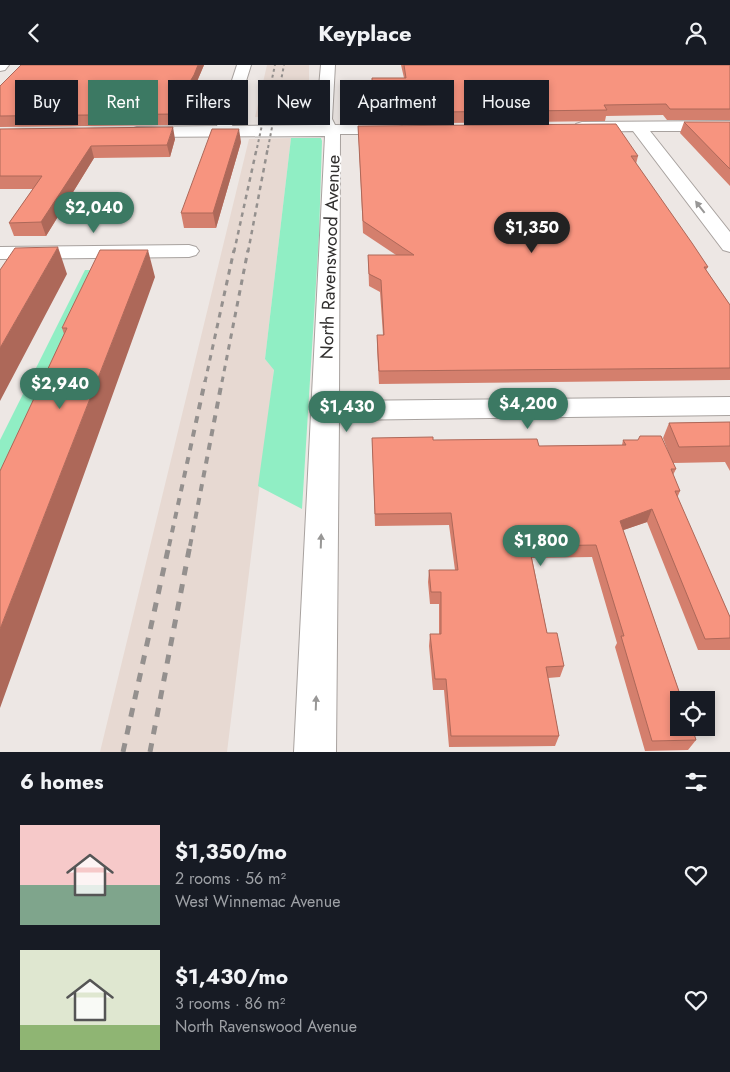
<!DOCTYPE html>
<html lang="en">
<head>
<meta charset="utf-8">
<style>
	:root { --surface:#171b24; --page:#242831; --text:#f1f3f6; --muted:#9ea1a6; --accent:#3c7963 }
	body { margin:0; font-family:Jost,sans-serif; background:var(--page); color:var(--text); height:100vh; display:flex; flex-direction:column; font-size:19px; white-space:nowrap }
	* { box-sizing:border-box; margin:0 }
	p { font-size:16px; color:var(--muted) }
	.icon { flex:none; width:28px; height:28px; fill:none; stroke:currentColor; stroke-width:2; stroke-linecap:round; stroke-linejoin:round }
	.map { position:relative; height:687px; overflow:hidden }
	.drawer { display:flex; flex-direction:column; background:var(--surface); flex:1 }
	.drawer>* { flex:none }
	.banner { position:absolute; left:15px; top:15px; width:700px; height:45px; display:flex; gap:10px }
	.controls { position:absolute; left:670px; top:626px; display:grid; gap:10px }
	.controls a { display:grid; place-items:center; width:45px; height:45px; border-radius:0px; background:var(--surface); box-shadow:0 2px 8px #0003; font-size:25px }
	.price { position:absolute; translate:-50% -42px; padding:0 11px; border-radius:18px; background:var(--accent); color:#fff; font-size:16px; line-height:32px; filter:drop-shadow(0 1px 2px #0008) }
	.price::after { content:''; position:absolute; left:50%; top:30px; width:15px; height:11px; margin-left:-8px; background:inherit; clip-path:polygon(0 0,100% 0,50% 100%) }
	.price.selected { background:#222; color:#fff }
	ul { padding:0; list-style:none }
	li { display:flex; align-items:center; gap:15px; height:125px; padding:0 20px }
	li span { display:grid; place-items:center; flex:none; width:140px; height:100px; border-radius:0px; color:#555 }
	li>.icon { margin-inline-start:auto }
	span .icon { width:60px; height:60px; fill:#fffc; stroke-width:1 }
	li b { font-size:21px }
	h2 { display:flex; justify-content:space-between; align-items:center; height:60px; padding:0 20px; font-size:21px }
	.chip { padding:0 18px; border-radius:0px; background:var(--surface); box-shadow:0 2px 8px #0003; font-size:18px; line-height:45px }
	.chip.selected { background:var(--accent); color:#fff }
	header { display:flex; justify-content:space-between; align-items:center; height:65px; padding:0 20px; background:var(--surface); font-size:22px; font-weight:700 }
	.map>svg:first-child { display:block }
</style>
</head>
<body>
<header><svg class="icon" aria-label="back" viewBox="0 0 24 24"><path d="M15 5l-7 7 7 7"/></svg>Keyplace<svg class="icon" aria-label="person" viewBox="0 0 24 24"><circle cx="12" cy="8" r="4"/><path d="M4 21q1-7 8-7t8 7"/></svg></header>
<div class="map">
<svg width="730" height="687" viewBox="0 0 730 687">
	<rect width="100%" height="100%" fill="#ede7e4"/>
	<path fill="#e7d9d2" d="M 267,0 L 309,0 L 309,53 L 255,52 Z
		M 291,73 L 265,294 L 274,304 L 227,687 L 100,687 L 249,74 Z"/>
	<path fill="#90eec4" d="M 291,73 L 321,73 L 322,76 L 319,170 L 302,444 L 258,421 L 274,305 L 265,294 Z
		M 85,205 L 101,205 L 0,422 L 0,375 Z"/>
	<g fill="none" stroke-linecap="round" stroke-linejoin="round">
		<defs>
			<path id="minor" d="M 0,0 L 9,0 L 5,5 L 0,6 Z
				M 237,0 L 251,0 L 232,61 L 319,60 L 316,54 L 321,0 L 335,0 L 332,54 L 335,60 L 396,59 L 402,61 L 404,64 L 402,67 L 396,69 L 340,69 L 339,336 L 730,332 L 730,350 L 339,355 L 336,687 L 294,687 L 325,71 L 137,72 L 131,70 L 129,67 L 131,64 L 137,62 L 217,61 Z
				M 730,56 L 730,66 L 650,66 L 730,167 L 730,187 L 723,185 L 633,66 L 582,67 L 576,65 L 574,62 L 576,59 L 582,57 Z
				M 189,180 L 196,182 L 199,186 L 196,190 L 189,192 L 0,194 L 0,182 Z"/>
		</defs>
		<use href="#minor" stroke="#a8a29f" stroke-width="2"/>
		<use href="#minor" fill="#fff" fill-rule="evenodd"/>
		<path stroke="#94908e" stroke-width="2" stroke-dasharray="3 3" stroke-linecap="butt" d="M 257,83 L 275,0
			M 268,83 L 284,0"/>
		<path stroke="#94908e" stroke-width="2.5" stroke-dasharray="4.5 4.5" stroke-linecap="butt" d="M 234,187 L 257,82
			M 248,187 L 268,82"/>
		<path stroke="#94908e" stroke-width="3" stroke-dasharray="5.5 5.5" stroke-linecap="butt" d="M 205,317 L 234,185
			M 222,317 L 248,185"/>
		<path stroke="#94908e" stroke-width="4" stroke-dasharray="7 7" stroke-linecap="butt" d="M 169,481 L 205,316
			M 190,481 L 222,316"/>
		<path stroke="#94908e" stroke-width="5" stroke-dasharray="9 9" stroke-linecap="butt" d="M 123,687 L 169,480
			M 150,687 L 190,480"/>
	</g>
	<path fill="#d47f6d" d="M 21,0 L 204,0 L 195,21 L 188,34 L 179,60 L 0,62 L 0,21 Z
		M 401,0 L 730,0 L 730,55 L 667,55 L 663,50 L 606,51 L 605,56 L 358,59 L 358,54 L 347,54 L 347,20 L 372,20 L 372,13 L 404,13 Z
		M 684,57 L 730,57 L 730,121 L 680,68 Z
		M 358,61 L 638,91 L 636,99 L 708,202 L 706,205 L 730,240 L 730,315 L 379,319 L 377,283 L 377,270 L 383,270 L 380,227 L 369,221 L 368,190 L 396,190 L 363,168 Z
		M 0,64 L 175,74 L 170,92 L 94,93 L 46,171 L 14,171 L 9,158 L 33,124 L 0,124 Z
		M 241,77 L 216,163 L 184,163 L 181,148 Z
		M 155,212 L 19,367 L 64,269 L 62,263 Z
		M 730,357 L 730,406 L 725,397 L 673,398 L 676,404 L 673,410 L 680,426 L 677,433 L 730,552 L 730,585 L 698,585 L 647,457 L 623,465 L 696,675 L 688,685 L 645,686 L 615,582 L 617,578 L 592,492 L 532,493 L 547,568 L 564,601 L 560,612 L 548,613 L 559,671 L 555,681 L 449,682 L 444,625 L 433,625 L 429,581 L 430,569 L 439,569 L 439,539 L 430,539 L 428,517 L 429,505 L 455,505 L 449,460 L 375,461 L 372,373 L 539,381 L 622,380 L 623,375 L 671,394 L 663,373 L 669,358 Z"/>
	<path fill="#ad6859" d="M 198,0 L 204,0 L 195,21 L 188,34 L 179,60 L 176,49 L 186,23 Z
		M 173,62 L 175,74 L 170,92 L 167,80 Z
		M 239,64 L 241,77 L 216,163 L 213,148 Z
		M 91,81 L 94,93 L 46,171 L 41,157 Z
		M 58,182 L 67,209 L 0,336 L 0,283 Z
		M 148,185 L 155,212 L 0,643 L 0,564 Z
		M 652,444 L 647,457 L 615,468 L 620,456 Z"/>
	<path fill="#f7947f" stroke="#ad6859" d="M 21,0 L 198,0 L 194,10 L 186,23 L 176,49 L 0,51 L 0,21 Z
		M 404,0 L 730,0 L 730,44 L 670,44 L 666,39 L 604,40 L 607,45 L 358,48 L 358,43 L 347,43 L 347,20 L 372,20 L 372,13 L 406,13 Z
		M 684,57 L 730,57 L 730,104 L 724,98 Z
		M 616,59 L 638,91 L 631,91 L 692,178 L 708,202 L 704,202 L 730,240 L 730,303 L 379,306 L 377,270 L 384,270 L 381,215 L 369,209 L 368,190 L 414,190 L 363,156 L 358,61 Z
		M 173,62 L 167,80 L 91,81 L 41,157 L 9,158 L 42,111 L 0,111 L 0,64 Z
		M 212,64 L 239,64 L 213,148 L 181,148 Z
		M 58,182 L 0,283 L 0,205 L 15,183 Z
		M 100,185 L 148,185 L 0,564 L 0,406 L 67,263 L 62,263 Z
		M 730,357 L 730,381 L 679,382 L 669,358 Z
		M 640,371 L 661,371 L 676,404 L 671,404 L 680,426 L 675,426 L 730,552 L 730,573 L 705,574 L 652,444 L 620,456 L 682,635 L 679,635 L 679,662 L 692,662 L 696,675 L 652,676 L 621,571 L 624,571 L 596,480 L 529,481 L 547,568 L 557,568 L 564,601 L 546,602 L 559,671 L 451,671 L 446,614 L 435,614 L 430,569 L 441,569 L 441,527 L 431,527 L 429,505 L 458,505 L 451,448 L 375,449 L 372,373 L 433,372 L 433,375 L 537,374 L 539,381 L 626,380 L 623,375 L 638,375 Z"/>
	<defs><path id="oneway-solid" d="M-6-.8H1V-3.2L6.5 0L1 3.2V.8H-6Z" transform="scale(1.25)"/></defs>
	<g fill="#989796">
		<use href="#oneway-solid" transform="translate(700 142) rotate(-128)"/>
		<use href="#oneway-solid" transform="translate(321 476) rotate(-88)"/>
		<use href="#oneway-solid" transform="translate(316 638) rotate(-88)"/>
	</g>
	<g text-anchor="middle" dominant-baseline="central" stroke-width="4" stroke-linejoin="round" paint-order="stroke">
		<g font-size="18" fill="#312f2e" stroke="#fff">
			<text transform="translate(330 192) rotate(-88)">North Ravenswood Avenue</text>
		</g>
	</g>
</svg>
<div class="controls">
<a><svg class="icon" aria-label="locate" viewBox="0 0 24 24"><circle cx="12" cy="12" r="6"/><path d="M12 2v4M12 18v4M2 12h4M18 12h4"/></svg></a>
</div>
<b class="price" style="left:94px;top:169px">$2,040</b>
<b class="price selected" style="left:532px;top:189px">$1,350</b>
<b class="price" style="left:60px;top:345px">$2,940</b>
<b class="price" style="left:528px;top:365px">$4,200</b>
<b class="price" style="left:347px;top:368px">$1,430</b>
<b class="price" style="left:541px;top:502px">$1,800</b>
<div class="banner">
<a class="chip">Buy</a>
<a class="chip selected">Rent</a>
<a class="chip">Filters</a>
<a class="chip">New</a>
<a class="chip">Apartment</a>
<a class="chip">House</a>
</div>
</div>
<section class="drawer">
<h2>6 homes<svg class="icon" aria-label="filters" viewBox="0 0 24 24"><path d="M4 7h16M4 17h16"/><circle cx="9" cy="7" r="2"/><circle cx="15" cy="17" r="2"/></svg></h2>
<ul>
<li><span style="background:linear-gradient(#f6c9c9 60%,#7fa58c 0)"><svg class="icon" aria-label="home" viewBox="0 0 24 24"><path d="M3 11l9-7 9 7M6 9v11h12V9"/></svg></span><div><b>$1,350/mo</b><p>2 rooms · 56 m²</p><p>West Winnemac Avenue</p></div><svg class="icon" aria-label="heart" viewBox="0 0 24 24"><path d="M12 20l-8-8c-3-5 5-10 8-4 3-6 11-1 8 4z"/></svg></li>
<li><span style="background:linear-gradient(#dfe7d0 75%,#8fb573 0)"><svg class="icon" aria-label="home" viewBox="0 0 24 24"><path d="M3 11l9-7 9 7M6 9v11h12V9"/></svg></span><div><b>$1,430/mo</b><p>3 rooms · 86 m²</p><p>North Ravenswood Avenue</p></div><svg class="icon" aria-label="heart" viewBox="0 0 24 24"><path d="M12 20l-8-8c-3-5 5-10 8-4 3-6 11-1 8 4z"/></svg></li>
</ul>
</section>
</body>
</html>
